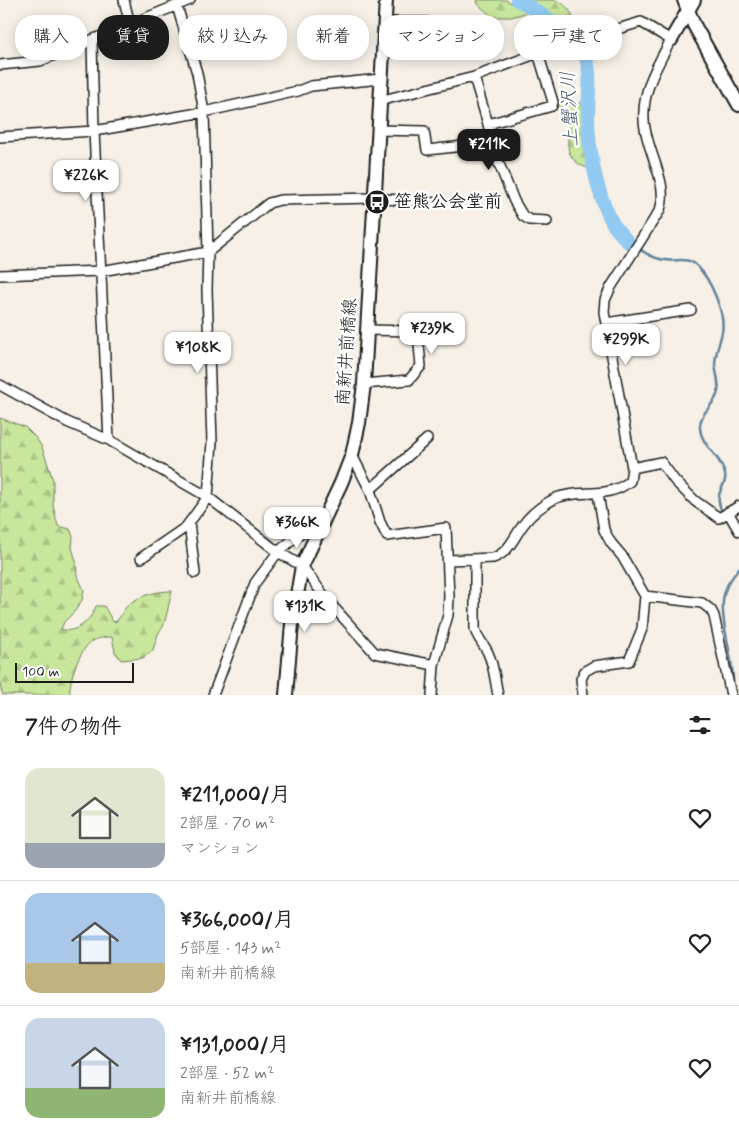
<!DOCTYPE html>
<html lang="ja">
<head>
<meta charset="utf-8">
<style>
	:root { --surface:#fff; --page:#f2f2f2; --text:#222; --muted:#767676; --line:#e0e0e0; --accent:#1c1c1c }
	body { margin:0; font-family:Mynerve,"Klee One",sans-serif; background:var(--page); color:var(--text); height:100vh; display:flex; flex-direction:column; font-size:19px; white-space:nowrap }
	* { box-sizing:border-box; margin:0 }
	p { font-size:16px; color:var(--muted) }
	.icon { flex:none; width:28px; height:28px; fill:none; stroke:currentColor; stroke-width:2; stroke-linecap:round; stroke-linejoin:round }
	.map { position:relative; height:695px; overflow:hidden }
	.details { display:flex; flex-direction:column; background:var(--surface); flex:1 }
	.details>* { flex:none }
	.banner { position:absolute; left:15px; top:15px; width:710px; height:45px; display:flex; gap:10px }
	.scale { position:absolute; left:15px; bottom:12px; width:119px; box-sizing:border-box; padding-left:5px; border:2px solid #1c1c1c; border-top:0; font-size:14px; line-height:18px; white-space:nowrap; color:#1c1c1c; -webkit-text-stroke:4px #fff; paint-order:stroke }
	.price { position:absolute; translate:-50% -42px; padding:0 11px; border-radius:10px; background:#fff; color:#222; font-size:16px; line-height:32px; filter:drop-shadow(0 1px 2px #0008) }
	.price::after { content:''; position:absolute; left:50%; top:30px; width:15px; height:11px; margin-left:-8px; background:inherit; clip-path:polygon(0 0,100% 0,50% 100%) }
	.price.on { background:var(--accent); color:#fff }
	ul { padding:0; list-style:none }
	li { display:flex; align-items:center; gap:15px; height:125px; padding:0 25px }
	li+li { border-top:1px solid var(--line) }
	li span { display:grid; place-items:center; flex:none; width:140px; height:100px; border-radius:15px; color:#555 }
	li>.icon { margin-inline-start:auto }
	span .icon { width:60px; height:60px; fill:#fffc; stroke-width:1 }
	li b { font-size:21px }
	h2 { display:flex; justify-content:space-between; align-items:center; height:60px; padding:0 25px; font-size:21px }
	.chip { padding:0 18px; border-radius:20px; background:var(--surface); box-shadow:0 2px 12px #0003; font-size:18px; line-height:45px }
	.chip.on { background:var(--accent); color:#fff }
	.map>svg:first-child { display:block }
</style>
</head>
<body>
<div class="map">
<svg width="739" height="695" viewBox="0 0 739 695">
	<defs>
		<pattern id="forest-firs" width="22" height="20" patternUnits="userSpaceOnUse" patternTransform="scale(1.25)"><rect width="22" height="20" fill="#c9e69d"/><path d="M5 1l3.5 6h-7zM16 11l3.5 6h-7z" fill="#acc587"/></pattern>
	</defs>
	<rect width="100%" height="100%" fill="#f6f0e7"/>
	<filter id="ink" filterUnits="userSpaceOnUse"><feTurbulence type="fractalNoise" baseFrequency=".02" numOctaves="2"/><feDisplacementMap in="SourceGraphic" scale="10" xChannelSelector="R" yChannelSelector="G"/><feConvolveMatrix kernelMatrix="1 2 1 2 8 2 1 2 1" color-interpolation-filters="sRGB"/></filter>
	<g filter="url(#ink)">
		<path fill="url(#forest-firs)" stroke="#72815c" d="M 477,0 L 506,0 L 528,12 L 512,17 L 492,17 L 478,4 Z
			M 525,0 C 535,0 545,0 554,0 C 567,2 578,19 573,31 Z
			M 557,103 L 585,103 L 584,130 L 589,168 C 583,167 580,165 575,161 C 561,148 573,130 567,115 C 565,110 560,108 557,103 Z
			M 0,418 L 25,427 L 36,438 L 42,447 L 53,480 L 53,506 L 58,526 L 70,529 L 73,537 L 72,548 L 76,561 L 77,575 L 84,590 L 82,600 L 75,611 L 64,622 L 61,629 C 76,635 92,619 96,606 L 104,606 L 113,622 L 117,621 C 121,616 124,608 129,604 C 141,595 157,591 172,591 L 166,617 L 163,627 L 158,634 L 153,650 L 143,658 L 121,660 L 115,652 L 112,637 C 105,637 98,638 92,641 C 80,649 68,681 70,695 L 3,695 L 0,686 Z"/>
		<g fill="none" stroke-linecap="round" stroke-linejoin="round">
			<path stroke="#63849c" stroke-width="2.5" d="M 628,242 C 639,248 651,259 665,260 C 676,262 688,256 697,266 C 710,278 726,314 722,332 C 720,343 715,353 715,365 C 716,374 721,386 717,395 C 712,407 699,414 700,428 C 701,446 722,457 725,474 C 727,481 722,486 720,492 C 715,504 725,517 731,526
				M 733,689 C 736,658 715,615 726,588 C 729,581 735,574 739,568"/>
			<path stroke="#93caf2" stroke-width="14" d="M 517,0 L 524,3 C 544,17 573,31 584,54 C 593,71 588,95 588,114 C 588,149 596,193 613,224 C 617,230 623,236 628,242"/>
			<defs>
				<path id="street" d="M 124,0 L 130,25
					M 385,22 L 428,22
					M 92,40 L 94,131 L 109,440
					M 0,65 L 40,61 L 190,0
					M 474,77 L 488,124 L 493,149 L 514,201 L 523,216 L 530,220 L 547,221
					M 379,101 L 474,77 L 538,53 L 641,22 L 671,40 C 657,66 642,90 644,120 C 645,149 670,183 660,210 L 611,287 L 605,300 L 604,312 L 632,468 L 630,481 C 608,500 580,488 556,498 C 544,504 531,514 523,525 C 514,537 509,553 493,558 L 449,560
					M 488,124 L 552,106 L 553,102 L 538,53
					M 378,130 L 424,131 L 427,150 L 464,146
					M 0,137 L 94,131 L 204,112 L 298,91 L 311,86 L 381,79
					M 0,275 L 101,271 L 208,252 L 269,203 L 280,200 L 374,198 L 436,203
					M 606,323 L 691,310
					M 364,384 L 409,380 L 421,366 L 418,335 L 414,331 L 367,330
					M 0,385 L 67,422 L 109,440 L 208,497 L 278,552 L 302,566 L 328,601 L 375,653 L 434,665
					M 352,455 L 370,490 L 380,522 L 387,536 L 446,528 L 449,597 L 448,615 L 434,665 L 432,695
					M 632,468 L 661,462 L 675,481 L 695,501 L 719,518 L 739,506
					M 370,490 L 427,439
					M 598,494 L 604,530 L 611,543 L 622,556 L 645,596 L 702,603 L 711,610 L 714,616 L 731,695
					M 728,512 L 739,531
					M 189,523 L 195,573
					M 141,558 L 186,527 L 208,497 L 212,442 L 207,290 L 208,252 L 204,112 L 197,73 L 177,6
					M 475,559 L 475,629 C 477,638 484,644 488,653 C 494,665 495,681 498,695
					M 213,695 L 255,583 L 278,552 L 310,525 L 324,519
					M 583,695 L 581,679 L 585,671 L 594,666 L 629,661 L 642,629 L 645,596"/>
				<path id="secondary" d="M 684,0 L 694,25 L 739,105
					M 671,40 L 694,0
					M 286,695 L 292,624 L 302,566 L 341,483 L 352,455 L 359,423 L 364,384 L 386,0"/>
			</defs>
			<use href="#street" stroke="#1c1c1c" stroke-width="12"/>
			<use href="#secondary" stroke="#1c1c1c" stroke-width="16"/>
			<use href="#street" stroke="#fff" stroke-width="9"/>
			<use href="#secondary" stroke="#fff" stroke-width="12"/>
		</g>
	</g>
	<defs>
		<symbol id="bus-disc" viewBox="-11 -11 22 22"><circle r="9.5" fill="#1c1c1c" stroke="#fff"/><path d="M-5-6H5V4H4V6H2V4H-2V6H-4V4H-5ZM-3.5-4V0h7V-4ZM-3.5 1.2v1.5H-2V1.2ZM2 1.2v1.5H3.5V1.2Z" fill="#fff"/></symbol>
	</defs>
	<g fill-rule="evenodd">
		<use href="#bus-disc" x="363" y="188" width="28" height="28"/>
	</g>
	<g text-anchor="middle" dominant-baseline="central" stroke-width="4.5" stroke-linejoin="round" paint-order="stroke">
		<g font-size="18" font-weight="bold" fill="#1c1c1c" stroke="#fff" text-anchor="start">
			<text x="394" y="202">笹熊公会堂前</text>
		</g>
		<g font-size="18" fill="#1c1c1c" stroke="#fff">
			<text transform="translate(347 352) rotate(-86)">南新井前橋線</text>
		</g>
		<g font-size="19" font-style="italic" fill="#465967" stroke="#fff">
			<text transform="translate(570 109) rotate(-93)">上蟹沢川</text>
		</g>
	</g>
</svg>
<div class="scale">100 m</div>
<b class="price on" style="left:489px;top:171px">¥211K</b>
<b class="price" style="left:86px;top:202px">¥226K</b>
<b class="price" style="left:432px;top:355px">¥239K</b>
<b class="price" style="left:626px;top:366px">¥299K</b>
<b class="price" style="left:198px;top:374px">¥108K</b>
<b class="price" style="left:297px;top:549px">¥366K</b>
<b class="price" style="left:305px;top:633px">¥131K</b>
<div class="banner">
<a class="chip">購入</a>
<a class="chip on">賃貸</a>
<a class="chip">絞り込み</a>
<a class="chip">新着</a>
<a class="chip">マンション</a>
<a class="chip">一戸建て</a>
</div>
</div>
<section class="details">
<h2>7件の物件<svg class="icon" aria-label="filters" viewBox="0 0 24 24"><path d="M4 7h16M4 17h16"/><circle cx="9" cy="7" r="2"/><circle cx="15" cy="17" r="2"/></svg></h2>
<ul>
<li><span style="background:linear-gradient(#dfe7d0 75%,#9aa5b1 0)"><svg class="icon" aria-label="home" viewBox="0 0 24 24"><path d="M3 11l9-7 9 7M6 9v11h12V9"/></svg></span><div><b>¥211,000/月</b><p>2部屋 · 70 m²</p><p>マンション</p></div><svg class="icon" aria-label="heart" viewBox="0 0 24 24"><path d="M12 20l-8-8c-3-5 5-10 8-4 3-6 11-1 8 4z"/></svg></li>
<li><span style="background:linear-gradient(#a9c7e8 70%,#c2b280 0)"><svg class="icon" aria-label="home" viewBox="0 0 24 24"><path d="M3 11l9-7 9 7M6 9v11h12V9"/></svg></span><div><b>¥366,000/月</b><p>5部屋 · 143 m²</p><p>南新井前橋線</p></div><svg class="icon" aria-label="heart" viewBox="0 0 24 24"><path d="M12 20l-8-8c-3-5 5-10 8-4 3-6 11-1 8 4z"/></svg></li>
<li><span style="background:linear-gradient(#c9d6e8 70%,#8fb573 0)"><svg class="icon" aria-label="home" viewBox="0 0 24 24"><path d="M3 11l9-7 9 7M6 9v11h12V9"/></svg></span><div><b>¥131,000/月</b><p>2部屋 · 52 m²</p><p>南新井前橋線</p></div><svg class="icon" aria-label="heart" viewBox="0 0 24 24"><path d="M12 20l-8-8c-3-5 5-10 8-4 3-6 11-1 8 4z"/></svg></li>
</ul>
</section>
</body>
</html>
